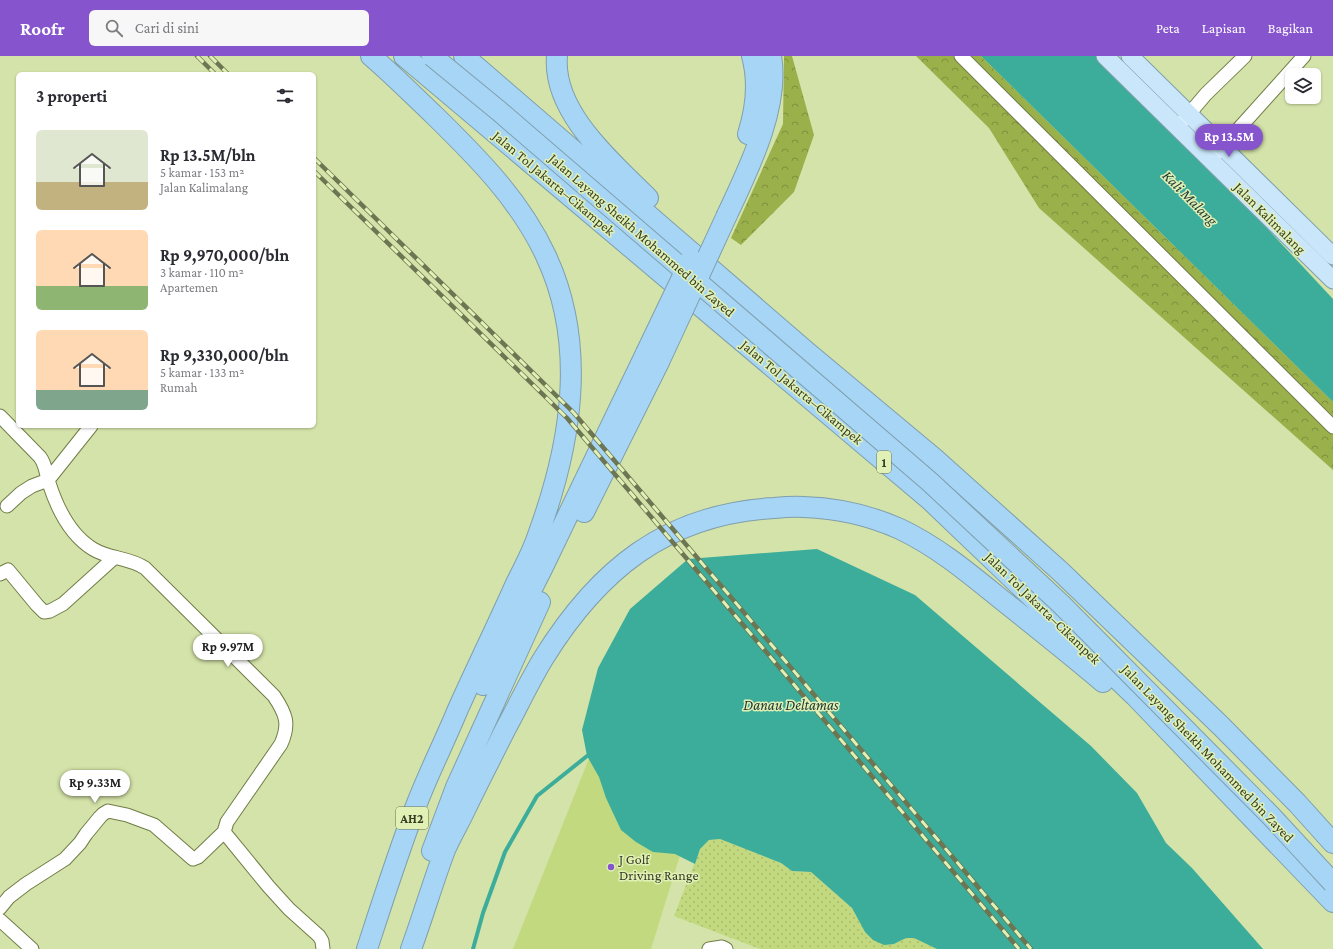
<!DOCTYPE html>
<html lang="id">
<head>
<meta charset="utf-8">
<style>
	:root { --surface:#fff; --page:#f7f7f7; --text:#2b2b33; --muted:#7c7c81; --accent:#8654cc }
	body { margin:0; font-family:"Crimson Pro",serif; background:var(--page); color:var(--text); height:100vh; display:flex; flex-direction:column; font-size:15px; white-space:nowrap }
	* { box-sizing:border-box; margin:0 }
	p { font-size:13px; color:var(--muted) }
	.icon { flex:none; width:22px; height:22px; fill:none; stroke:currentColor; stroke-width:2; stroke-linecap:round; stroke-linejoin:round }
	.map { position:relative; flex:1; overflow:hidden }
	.sheet { position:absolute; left:16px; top:16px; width:300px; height:356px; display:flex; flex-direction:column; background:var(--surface); border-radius:6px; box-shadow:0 1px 3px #0004 }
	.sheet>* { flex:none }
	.tools { position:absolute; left:1285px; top:12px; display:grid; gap:8px }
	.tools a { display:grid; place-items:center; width:36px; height:36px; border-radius:6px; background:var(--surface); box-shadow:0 1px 3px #0004; font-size:20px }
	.price { position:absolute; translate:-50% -34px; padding:0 9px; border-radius:14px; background:#fff; color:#222; font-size:13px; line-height:26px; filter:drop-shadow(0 1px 2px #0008) }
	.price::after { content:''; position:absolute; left:50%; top:24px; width:12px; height:9px; margin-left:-6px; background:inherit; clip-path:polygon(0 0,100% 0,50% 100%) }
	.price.selected { background:var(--accent); color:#fff }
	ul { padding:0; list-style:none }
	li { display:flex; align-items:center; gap:12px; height:100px; padding:0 20px }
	li span { display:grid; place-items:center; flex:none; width:112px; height:80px; border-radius:6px; color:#555 }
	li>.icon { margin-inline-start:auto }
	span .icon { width:48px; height:48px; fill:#fffc; stroke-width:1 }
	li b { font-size:17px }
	h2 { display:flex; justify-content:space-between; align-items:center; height:48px; padding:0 20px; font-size:17px }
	header { display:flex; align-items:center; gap:24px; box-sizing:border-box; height:56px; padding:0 20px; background:var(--accent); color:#fff }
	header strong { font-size:19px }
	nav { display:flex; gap:22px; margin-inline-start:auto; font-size:14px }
	.search { width:280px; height:36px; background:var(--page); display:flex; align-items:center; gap:10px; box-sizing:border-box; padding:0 14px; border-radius:6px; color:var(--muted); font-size:15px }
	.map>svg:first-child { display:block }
</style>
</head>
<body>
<header>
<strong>Roofr</strong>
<div class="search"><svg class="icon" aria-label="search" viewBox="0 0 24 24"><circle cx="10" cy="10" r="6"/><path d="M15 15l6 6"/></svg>Cari di sini</div>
<nav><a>Peta</a><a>Lapisan</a><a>Bagikan</a></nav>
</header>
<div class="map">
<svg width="1333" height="893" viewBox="0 0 1333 893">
	<defs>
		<pattern id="forest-crowns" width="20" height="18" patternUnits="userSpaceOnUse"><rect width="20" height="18" fill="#9ab04b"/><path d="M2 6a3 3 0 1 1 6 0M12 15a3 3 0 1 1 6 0" fill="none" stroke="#7e903e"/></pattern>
		<pattern id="park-dots" width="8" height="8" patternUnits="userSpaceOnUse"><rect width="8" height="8" fill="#c3d97f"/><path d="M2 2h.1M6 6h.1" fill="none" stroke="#a8bb6e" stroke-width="1.8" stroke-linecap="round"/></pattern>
	</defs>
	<rect width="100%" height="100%" fill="#d4e3a9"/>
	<path fill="url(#forest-crowns)" d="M 784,0 L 792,0 L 814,79 L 794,136 L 741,189 L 731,182 L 783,68 Z
		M 916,0 L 981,0 L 1333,346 L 1333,414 L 1039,152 L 989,72 Z"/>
	<path fill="url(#park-dots)" d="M 720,783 L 781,807 L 792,815 L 811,816 L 852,852 L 865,876 L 894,888 L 906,882 L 914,882 L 937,893 L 760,893 L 674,860 L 700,793 L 709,784 Z"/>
	<path fill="#c3d97f" d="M 596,685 L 702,728 L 651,893 L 513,893 Z"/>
	<path fill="#3cad9a" d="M 981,0 L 1105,0 L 1126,21 L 1333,243 L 1333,346 Z
		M 817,493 L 915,539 L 1091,690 L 1137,737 L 1166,787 L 1192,812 L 1263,893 L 937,893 L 914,882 L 906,882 L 894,888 L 884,889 L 873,884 L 865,876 L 852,852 L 811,816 L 792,815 L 781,807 L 720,783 L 709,784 L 700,793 L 695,808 L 675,798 L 653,796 L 636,786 L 621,774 L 606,742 L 599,721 L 587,700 L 582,674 L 598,612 L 630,553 L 688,503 Z"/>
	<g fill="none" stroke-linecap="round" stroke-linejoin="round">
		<path stroke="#3cad9a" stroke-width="4" d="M 473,893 L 483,857 L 505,796 L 537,740 L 587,700 L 592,698"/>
		<defs>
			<path id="minor" d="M 961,0 L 1333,371
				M 1183,65 L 1206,38 L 1245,0
				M 1216,98 L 1304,0
				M 0,360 L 40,401 C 46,409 46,418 49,427 C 57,452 70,479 93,493 C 109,503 128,501 145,512 L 274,640 C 286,658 290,668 281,688 L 227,766 L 224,776 L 269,831 L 289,853 L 319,880 L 322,885 L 323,893
				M 7,450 L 21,437 L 32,430 L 48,424 L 91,370
				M 0,518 L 8,514 L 37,549 L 44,556 L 50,555 L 63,548 L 115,501
				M 0,852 L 9,841 L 26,828 L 65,803 L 80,787 L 86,778 L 100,761 L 103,758 L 108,755 L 127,759 L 154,769 L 193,803 L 198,801 L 224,776
				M 0,864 L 32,893
				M 709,893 L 722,891 L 726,893"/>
			<path id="major" d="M 1105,0 L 1333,224
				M 1130,0 L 1333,200"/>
			<path id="highway" d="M 404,0 L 929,443 L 1135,640 L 1333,846
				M 464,0 L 807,296 L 935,403 L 1060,515 L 1221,670 L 1297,747 L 1333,787
				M 557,0 C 552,56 612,106 648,142
				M 748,78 C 756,53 759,26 752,0
				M 727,159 C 748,114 780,51 771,0
				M 584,456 L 659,306
				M 483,629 L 542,513 L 646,297
				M 432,795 L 456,731 L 540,546
				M 367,893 C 382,847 397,800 414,755 C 427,720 444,687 458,653 C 476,613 495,574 513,534 C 521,516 532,498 538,479 C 571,389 588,290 546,200 C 520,144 477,101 434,59 C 413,39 393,19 371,0
				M 411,893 C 423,860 433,826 445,794 C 451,780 459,767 465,754 C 478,727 492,700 505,674 C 518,650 529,626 543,603 C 598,514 666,458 774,452 C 784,451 794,450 804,451 C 836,452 871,460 900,473 C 938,491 970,518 1002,544 C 1036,571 1070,598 1103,626"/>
		</defs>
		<use href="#minor" stroke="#717d47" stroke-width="15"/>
		<use href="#major" stroke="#7f9fac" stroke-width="19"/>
		<use href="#highway" stroke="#7f9fac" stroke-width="22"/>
		<use href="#minor" stroke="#fff" stroke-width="13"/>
		<use href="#major" stroke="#cae6fa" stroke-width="17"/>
		<use href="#highway" stroke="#a7d5f6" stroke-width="20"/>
		<defs>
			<path id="rail" d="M 197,0 L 215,18
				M 210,0 L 228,18
				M 314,102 L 573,356 L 1031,893
				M 314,115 L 567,362 L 1019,893"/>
		</defs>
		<use href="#rail" stroke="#6d7652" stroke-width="4.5"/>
		<use href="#rail" stroke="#e1f1b6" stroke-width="3" stroke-dasharray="9" stroke-linecap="butt"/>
		<defs>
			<path id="highway-bridge" d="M 432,0 L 499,55 L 930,426 L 1061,548 L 1271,760 L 1333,827
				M 646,297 L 691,203
				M 659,306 L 727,159"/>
		</defs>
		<use href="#highway-bridge" stroke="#7f9fac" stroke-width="22" stroke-linecap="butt"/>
		<use href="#highway-bridge" stroke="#a7d5f6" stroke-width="20"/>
	</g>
	<circle fill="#8654cc" stroke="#e1f1b6" stroke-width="1.5" cx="611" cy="811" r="4"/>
	<g text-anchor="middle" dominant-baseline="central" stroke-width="3" stroke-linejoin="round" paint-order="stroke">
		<g fill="#e1f1b6" stroke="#697250" stroke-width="1">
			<rect x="877" y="395" width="14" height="22" rx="3"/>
			<rect x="396" y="751" width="32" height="22" rx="3"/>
		</g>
		<g font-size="13" font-weight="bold" fill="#363c24">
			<text x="884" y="406">1</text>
			<text x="412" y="762">AH2</text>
		</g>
		<g font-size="14" fill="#363c24" stroke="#e1f1b6">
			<text transform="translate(554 127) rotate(40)">Jalan Tol Jakarta–Cikampek</text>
			<text transform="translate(1270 162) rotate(45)">Jalan Kalimalang</text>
			<text transform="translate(642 179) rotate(41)">Jalan Layang Sheikh Mohammed bin Zayed</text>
			<text transform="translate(802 336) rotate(40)">Jalan Tol Jakarta–Cikampek</text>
			<text transform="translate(1043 552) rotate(44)">Jalan Tol Jakarta–Cikampek</text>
			<text transform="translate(1208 697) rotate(46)">Jalan Layang Sheikh Mohammed bin Zayed</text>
		</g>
		<g font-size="14" fill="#363c24" stroke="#e1f1b6" text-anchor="start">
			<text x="619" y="803">J Golf<tspan x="619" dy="16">Driving Range</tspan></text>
		</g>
		<g font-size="15" font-style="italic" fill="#213a35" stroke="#e1f1b6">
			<text transform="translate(1190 142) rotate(45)">Kali Malang</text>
			<text x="791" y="649">Danau Deltamas</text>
		</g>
	</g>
</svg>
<div class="tools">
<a><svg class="icon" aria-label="layers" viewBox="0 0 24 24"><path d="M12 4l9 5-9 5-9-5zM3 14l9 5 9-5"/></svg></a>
</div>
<b class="price selected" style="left:1229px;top:102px">Rp 13.5M</b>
<b class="price" style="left:228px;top:612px">Rp 9.97M</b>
<b class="price" style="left:95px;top:748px">Rp 9.33M</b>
<section class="sheet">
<h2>3 properti<svg class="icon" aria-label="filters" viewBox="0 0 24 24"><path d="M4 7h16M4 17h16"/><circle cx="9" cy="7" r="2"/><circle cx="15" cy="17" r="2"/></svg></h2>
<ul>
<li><span style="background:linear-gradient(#dfe7d0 65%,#c2b280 0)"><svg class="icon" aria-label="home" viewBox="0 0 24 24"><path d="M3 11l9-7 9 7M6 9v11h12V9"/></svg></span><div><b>Rp 13.5M/bln</b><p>5 kamar · 153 m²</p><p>Jalan Kalimalang</p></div></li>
<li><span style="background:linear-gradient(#ffd9b3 70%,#8fb573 0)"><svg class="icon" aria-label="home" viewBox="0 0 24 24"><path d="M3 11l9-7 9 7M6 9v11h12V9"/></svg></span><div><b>Rp 9,970,000/bln</b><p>3 kamar · 110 m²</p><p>Apartemen</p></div></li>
<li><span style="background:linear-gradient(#ffd9b3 75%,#7fa58c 0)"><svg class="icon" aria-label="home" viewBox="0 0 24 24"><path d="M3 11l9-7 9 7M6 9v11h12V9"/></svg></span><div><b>Rp 9,330,000/bln</b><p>5 kamar · 133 m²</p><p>Rumah</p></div></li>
</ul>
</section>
</div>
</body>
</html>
